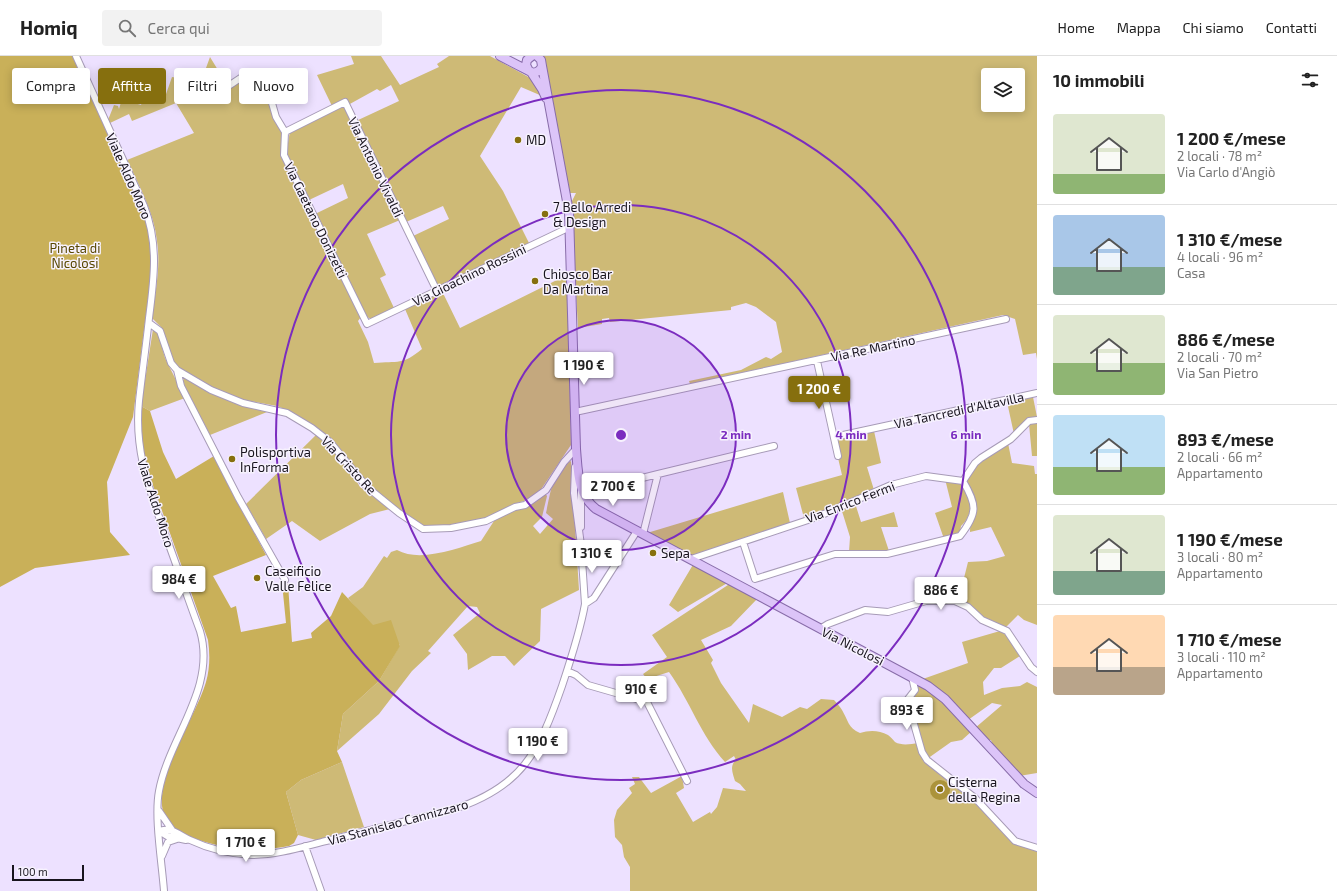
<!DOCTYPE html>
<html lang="it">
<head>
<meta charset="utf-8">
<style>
	:root { --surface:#fff; --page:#f2f2f2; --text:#222; --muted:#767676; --line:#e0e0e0; --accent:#866f0e }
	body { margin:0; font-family:"Exo 2",sans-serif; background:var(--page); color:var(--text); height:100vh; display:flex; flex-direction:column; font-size:15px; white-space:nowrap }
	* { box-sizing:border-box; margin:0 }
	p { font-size:13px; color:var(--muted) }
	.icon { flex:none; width:22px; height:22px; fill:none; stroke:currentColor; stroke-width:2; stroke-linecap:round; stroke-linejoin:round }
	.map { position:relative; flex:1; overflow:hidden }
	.panel { display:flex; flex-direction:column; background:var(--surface); width:300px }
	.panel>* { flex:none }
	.guide { position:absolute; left:12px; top:12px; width:380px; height:36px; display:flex; gap:8px }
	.fabs { position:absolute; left:981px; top:12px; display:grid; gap:8px }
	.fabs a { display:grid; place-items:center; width:44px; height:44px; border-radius:4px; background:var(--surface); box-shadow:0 2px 10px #0003; font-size:20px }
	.scale { position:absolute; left:12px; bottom:10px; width:72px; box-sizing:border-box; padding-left:4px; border:2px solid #18141e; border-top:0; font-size:11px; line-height:14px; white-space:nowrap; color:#18141e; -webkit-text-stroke:3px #f7f2fe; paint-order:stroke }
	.price { position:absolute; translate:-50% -34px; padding:0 9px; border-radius:4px; background:#fff; color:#222; font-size:13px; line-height:26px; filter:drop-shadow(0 1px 2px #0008) }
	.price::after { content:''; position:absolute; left:50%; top:24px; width:12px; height:9px; margin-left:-6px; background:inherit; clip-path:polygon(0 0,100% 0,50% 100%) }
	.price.on { background:var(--accent); color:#fff }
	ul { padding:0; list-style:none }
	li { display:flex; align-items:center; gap:12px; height:100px; padding:0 16px }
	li+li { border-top:1px solid var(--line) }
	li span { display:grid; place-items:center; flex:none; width:112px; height:80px; border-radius:4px; color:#555 }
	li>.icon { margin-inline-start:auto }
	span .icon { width:48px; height:48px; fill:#fffc; stroke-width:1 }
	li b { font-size:17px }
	h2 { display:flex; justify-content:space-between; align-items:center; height:48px; padding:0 16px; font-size:17px }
	.chip { padding:0 14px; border-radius:4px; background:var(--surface); box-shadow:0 2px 10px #0003; font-size:14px; line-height:36px }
	.chip.on { background:var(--accent); color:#fff }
	header { display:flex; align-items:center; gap:24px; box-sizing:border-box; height:56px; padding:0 20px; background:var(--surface); border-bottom:1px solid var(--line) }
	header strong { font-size:19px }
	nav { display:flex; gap:22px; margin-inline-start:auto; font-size:14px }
	.search { width:280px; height:36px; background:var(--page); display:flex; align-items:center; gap:10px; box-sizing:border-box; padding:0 14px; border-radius:4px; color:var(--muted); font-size:15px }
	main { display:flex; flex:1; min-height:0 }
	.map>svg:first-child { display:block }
</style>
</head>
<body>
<header>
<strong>Homiq</strong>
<div class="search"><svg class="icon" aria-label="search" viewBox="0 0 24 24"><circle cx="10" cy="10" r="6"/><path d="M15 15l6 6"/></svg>Cerca qui</div>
<nav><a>Home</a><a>Mappa</a><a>Chi siamo</a><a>Contatti</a></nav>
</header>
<main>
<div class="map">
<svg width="1037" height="835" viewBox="0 0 1037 835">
	<rect width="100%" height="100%" fill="#ede1ff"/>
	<path fill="#ceba76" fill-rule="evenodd" d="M 351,0 L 381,0 L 400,29 L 439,11 L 437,8 L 449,0 L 490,0 L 532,23 L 542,40 L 521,31 L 480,100 L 503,135 L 529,187 L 438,232 L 413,180 L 449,163 L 443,150 L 406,166 L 356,65 L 399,45 L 391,29 L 380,35 L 377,33 L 348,49 L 332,50 L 317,19 L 354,8 Z
		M 544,0 L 1037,0 L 1037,303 L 1036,297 L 1023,299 L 1015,263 L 1003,259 L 690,328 L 689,325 L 741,314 L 766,301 L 771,303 L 782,296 L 776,266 L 756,251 L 746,247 L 731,251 L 731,254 L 610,266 L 609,262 L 602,263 L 602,268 L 578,272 L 571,147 L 576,137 L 570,137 ZM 988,19 L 1018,19 L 1018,49 L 988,49 Z
		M 210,1 L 229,32 L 245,22 L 250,22 L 269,41 L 284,77 L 282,101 L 361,261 L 358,265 L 368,286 L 374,307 C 398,305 403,309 422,293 L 405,253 L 442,235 L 460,272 L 567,219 L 571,389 L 540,435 L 524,445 L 514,448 L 487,463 L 451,469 L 423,469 L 387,445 L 362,423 L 334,385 L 332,385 L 287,354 L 277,350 L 245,344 L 223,337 L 208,330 L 177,311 L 167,293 L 161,271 L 152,262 C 155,237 161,211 157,185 C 154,156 139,130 127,104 L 194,77 L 176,47 L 132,65 L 129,58 L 110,67 L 108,64 L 114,49 L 118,50 L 119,53 L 122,43 L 141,49 L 146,35 L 165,41 L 172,21 L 197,25 L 202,23 Z
		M 341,50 L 345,51 L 400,164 L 367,178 L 386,219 L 380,222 L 394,252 L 371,263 L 367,261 L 315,158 L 348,142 L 343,128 L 309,144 L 286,99 L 290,75 Z
		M 153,273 L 158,277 L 165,302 L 185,342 L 150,355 L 141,350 Z
		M 185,321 L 195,327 L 272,354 L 210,379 L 182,326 Z
		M 1033,341 L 1037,361 L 1028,363 L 1014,378 L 1007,346 Z
		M 1037,366 L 1037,400 L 1032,400 L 1029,368 Z
		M 874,375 L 881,407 L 867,411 L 874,434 L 804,462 L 796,432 L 842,419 L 838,402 L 841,401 L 837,383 L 847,380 L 848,382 L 851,382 L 851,379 Z
		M 317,378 L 326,386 L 349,412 L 360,431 L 390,453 L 370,458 L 320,485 L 292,465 L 266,483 L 246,448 Z
		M 1008,387 L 1012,407 L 1034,410 L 1035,418 L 1037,418 L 1037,569 L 1024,564 L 1018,559 L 1006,571 L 984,561 L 959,542 L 968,506 L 987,505 L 1005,500 L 991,471 L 970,476 L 971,436 L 967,425 L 978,406 Z
		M 571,405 L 579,534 L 541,553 L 540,585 L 514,610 L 505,600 L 492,600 L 468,614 L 467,598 L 453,579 L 480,557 L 477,551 L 468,550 L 428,595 L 431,597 L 412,615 L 379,658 L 337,695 L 343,658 L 379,625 L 400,589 L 368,566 L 348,542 L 363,531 L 384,500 L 387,502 L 391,496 L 397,494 C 420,507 458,492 481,485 L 494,465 L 515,452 L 527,451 L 545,437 L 547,440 L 542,461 L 533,470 L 540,478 L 553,463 L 546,457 C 550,440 552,414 571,405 Z
		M 945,423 C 950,424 957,425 961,427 C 975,437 973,460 961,470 L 960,476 L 949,480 L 943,480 L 935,457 L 952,451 Z
		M 783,436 L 790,467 L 693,500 L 647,477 Z
		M 855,447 L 861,466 L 894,456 L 898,471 L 881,471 L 889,495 L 849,496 L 850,481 L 841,452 Z
		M 694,507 L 729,526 L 678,556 L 669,549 Z
		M 731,527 L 758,542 L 731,570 L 701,584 L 713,604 L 711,607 L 721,627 L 749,667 L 753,648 L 782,661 L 800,651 L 807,653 L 821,643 L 834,644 C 837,647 840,651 842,654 C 848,664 848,672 860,677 C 869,674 879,674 888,679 C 891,681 893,684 895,686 C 902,690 911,688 918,687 L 929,710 L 969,741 L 1013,785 L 1037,795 L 1037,835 L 630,835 L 630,811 L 624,801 L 622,789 L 615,781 L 614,764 L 617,754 L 632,737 L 629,732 L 635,728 L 632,721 L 639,721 L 651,737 L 682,720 L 684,732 L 676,737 L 693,766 L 710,756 L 711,758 L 717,751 L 723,732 L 746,735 L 740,728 L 735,725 C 733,718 729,710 736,704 L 734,700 L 725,706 C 701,680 690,645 669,616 L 647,623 L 643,618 L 667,601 L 652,579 Z
		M 1000,575 L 1006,579 L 1020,600 L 1001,612 L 994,612 L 983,626 L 984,639 L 1002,632 L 1020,630 L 1027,626 L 1037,631 L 1037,717 L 1019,720 L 993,691 L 991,684 L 985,684 L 975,672 L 1002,649 L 992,647 L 968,664 L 920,624 L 968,607 L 962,586 Z
		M 915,625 L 936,638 L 972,675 L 962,684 L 951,686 L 927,703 L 910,648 Z
		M 342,706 L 364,771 L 316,784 L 298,779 L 286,736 L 301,724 Z"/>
	<path fill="#c9b059" d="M 0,0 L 73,0 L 140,148 L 149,175 L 151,192 L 151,219 L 133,361 L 107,426 L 110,476 L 130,499 L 35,512 L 0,531 Z
		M 141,350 L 150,355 L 163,396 L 176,423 L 214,400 L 266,499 L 213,520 L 231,552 L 236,550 L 241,576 L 286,567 L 282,527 L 288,528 L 292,586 L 312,582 L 311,577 L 331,560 L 342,536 L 373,569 L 391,564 L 400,590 L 379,625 L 343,658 L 337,695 L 342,706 L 301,724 L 286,736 L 298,779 L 294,787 L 289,790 C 257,796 227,794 196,783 C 182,779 167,770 163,755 C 154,722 196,660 206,626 C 210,612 210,598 208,584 L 145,407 L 140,371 Z"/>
	<path fill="#ab933b" d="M930 734a10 10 0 1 1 20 0a10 10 0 1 1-20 0Z"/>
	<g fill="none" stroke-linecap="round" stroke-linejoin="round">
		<defs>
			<path id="minor" d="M 76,0 L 144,150 C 159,188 154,223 149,262 C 146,290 142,318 139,345 C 134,395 149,432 165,478 C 177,510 188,543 200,575 C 217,632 169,681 159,735 C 154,761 162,807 164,835
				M 230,29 L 245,19 L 250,19 L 270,40 L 276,61 L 285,76 L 284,99 L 367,268 L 570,171
				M 285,76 L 345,46 L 437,235
				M 149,267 L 160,275 L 171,307 L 177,314 L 211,334 L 243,347 L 287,357 L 312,372 L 330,386 L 367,431 L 399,457 L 423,473 L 451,472 L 486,465 L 515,451 L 525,449 L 546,434 L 564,406 L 576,393
				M 817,305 L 838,400
				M 177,314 L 181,330 L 238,441 L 285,524
				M 575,356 L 1006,263
				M 834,381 L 1037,337
				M 575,411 L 574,437 L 581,489 L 585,548
				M 614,429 L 658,418
				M 581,471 L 581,435
				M 643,478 L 658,418 L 774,390
				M 743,486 L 755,523 L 835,498 L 887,498 L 960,480 C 978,457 977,449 963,425
				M 691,503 L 817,461 L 891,429 L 926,420 L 963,425 L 975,407 L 981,402 L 1011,383 L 1029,365 L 1037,364
				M 820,573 L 828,568 L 865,554 L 888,556 L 926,545 L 955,545 L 968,551 L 982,564 L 1007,575 L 1031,611 L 1037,616
				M 567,615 L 576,619 L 588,629 L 647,646 L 687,725
				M 912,621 L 915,634 L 908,643 L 908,647 L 922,696 L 927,704 L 975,742 L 1015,785 L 1037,792
				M 159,755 L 172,774
				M 159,775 C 171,770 180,780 190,784 C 209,793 230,798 252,799 C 277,799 302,791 326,785 C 368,775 409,764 451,754 C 522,732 539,696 562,630 C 571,603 580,576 585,548 L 594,542 L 637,475
				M 159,775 L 167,780 L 186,784
				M 305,790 L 321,835
				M 162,800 L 168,786 L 177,783"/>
			<path id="major" d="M 500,0 L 529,15
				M 532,0 L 527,4 L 526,9 L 529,15 C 534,18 540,16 542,10 L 541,4 L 537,0
				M 542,10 L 569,156 L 576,393 C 578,415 577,438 596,453 L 928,630 L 945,643 L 1024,728 L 1037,737
				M 531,16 L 542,33 L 546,42"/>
		</defs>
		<use href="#minor" stroke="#a79bb7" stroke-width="8"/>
		<use href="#major" stroke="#886ca9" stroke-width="10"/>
		<use href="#minor" stroke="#fff" stroke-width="6"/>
		<use href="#major" stroke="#dcc4f8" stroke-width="8"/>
	</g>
	<circle cx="621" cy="379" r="115" fill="#7b2cbf" fill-opacity=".12"/>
	<g fill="none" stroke="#7b2cbf" stroke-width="2">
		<circle cx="621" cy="379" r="115"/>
		<circle cx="621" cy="379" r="230"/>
		<circle cx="621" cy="379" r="345"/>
	</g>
	<g fill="#866f0e" stroke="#f7f2fe" stroke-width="1.5">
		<circle cx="518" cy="84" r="4"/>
		<circle cx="545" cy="158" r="4"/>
		<circle cx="535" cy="225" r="4"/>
		<circle cx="232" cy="403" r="4"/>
		<circle cx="653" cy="497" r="4"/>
		<circle cx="257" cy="522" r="4"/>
		<circle cx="940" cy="733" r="4"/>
	</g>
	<g text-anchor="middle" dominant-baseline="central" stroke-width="3" stroke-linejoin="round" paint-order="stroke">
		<g font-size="13" fill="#18141e" stroke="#f7f2fe" text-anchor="start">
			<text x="526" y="84">MD</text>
			<text x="553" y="151">7 Bello Arredi<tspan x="553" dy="15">&amp; Design</tspan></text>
			<text x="543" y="218">Chiosco Bar<tspan x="543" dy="15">Da Martina</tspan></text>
			<text x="240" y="396">Polisportiva<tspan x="240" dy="15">InForma</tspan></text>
			<text x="661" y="497">Sepa</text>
			<text x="265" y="515">Caseificio<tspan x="265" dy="15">Valle Felice</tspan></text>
			<text x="948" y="726">Cisterna<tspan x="948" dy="15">della Regina</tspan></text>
		</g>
		<g font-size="13" fill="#18141e" stroke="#f7f2fe">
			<text transform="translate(376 111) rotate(64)">Via Antonio Vivaldi</text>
			<text transform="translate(129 120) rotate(66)">Viale Aldo Moro</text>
			<text transform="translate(316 164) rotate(64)">Via Gaetano Donizetti</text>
			<text transform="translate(469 219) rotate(-26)">Via Gioachino Rossini</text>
			<text transform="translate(873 292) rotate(-12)">Via Re Martino</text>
			<text transform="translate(959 354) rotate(-12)">Via Tancredi d'Altavilla</text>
			<text transform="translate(349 409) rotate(47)">Via Cristo Re</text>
			<text transform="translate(850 446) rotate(-21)">Via Enrico Fermi</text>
			<text transform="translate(156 447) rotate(72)">Viale Aldo Moro</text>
			<text transform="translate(853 590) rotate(27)">Via Nicolosi</text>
			<text transform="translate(398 766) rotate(-15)">Via Stanislao Cannizzaro</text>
		</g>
		<g font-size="13" fill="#584700" stroke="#f7f2fe">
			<text x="75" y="192">Pineta di<tspan x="75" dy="15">Nicolosi</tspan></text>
		</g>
	</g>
	<circle cx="621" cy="379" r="6" fill="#7b2cbf" stroke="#f7f2fe" stroke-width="2"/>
	<g font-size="12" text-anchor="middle" font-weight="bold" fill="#7b2cbf" stroke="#f7f2fe" stroke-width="3" stroke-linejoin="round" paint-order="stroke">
		<text x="736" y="383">2 min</text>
		<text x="851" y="383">4 min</text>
		<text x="966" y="383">6 min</text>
	</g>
</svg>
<div class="fabs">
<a><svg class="icon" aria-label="layers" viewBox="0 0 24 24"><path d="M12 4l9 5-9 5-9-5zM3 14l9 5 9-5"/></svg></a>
</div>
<div class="scale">100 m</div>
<b class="price" style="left:584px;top:330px">1 190 €</b>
<b class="price on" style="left:819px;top:354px">1 200 €</b>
<b class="price" style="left:613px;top:451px">2 700 €</b>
<b class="price" style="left:592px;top:518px">1 310 €</b>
<b class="price" style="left:179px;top:544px">984 €</b>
<b class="price" style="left:941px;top:555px">886 €</b>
<b class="price" style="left:641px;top:654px">910 €</b>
<b class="price" style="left:907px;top:675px">893 €</b>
<b class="price" style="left:538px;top:706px">1 190 €</b>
<b class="price" style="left:246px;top:807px">1 710 €</b>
<div class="guide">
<a class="chip">Compra</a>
<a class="chip on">Affitta</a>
<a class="chip">Filtri</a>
<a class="chip">Nuovo</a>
</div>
</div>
<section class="panel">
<h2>10 immobili<svg class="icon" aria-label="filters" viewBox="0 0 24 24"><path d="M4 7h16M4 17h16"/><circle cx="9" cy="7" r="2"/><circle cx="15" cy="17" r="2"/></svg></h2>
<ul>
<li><span style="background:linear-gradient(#dfe7d0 75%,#8fb573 0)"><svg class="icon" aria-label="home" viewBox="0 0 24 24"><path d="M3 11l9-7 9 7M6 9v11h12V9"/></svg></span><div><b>1 200 €/mese</b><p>2 locali · 78 m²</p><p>Via Carlo d'Angiò</p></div></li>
<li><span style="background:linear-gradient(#a9c7e8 65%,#7fa58c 0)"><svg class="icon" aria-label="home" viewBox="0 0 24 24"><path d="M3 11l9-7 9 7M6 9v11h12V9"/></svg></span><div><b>1 310 €/mese</b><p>4 locali · 96 m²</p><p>Casa</p></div></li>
<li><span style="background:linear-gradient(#dfe7d0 60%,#8fb573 0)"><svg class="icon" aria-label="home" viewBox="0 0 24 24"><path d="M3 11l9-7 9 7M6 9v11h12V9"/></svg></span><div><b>886 €/mese</b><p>2 locali · 70 m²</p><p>Via San Pietro</p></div></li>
<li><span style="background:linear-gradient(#bfe0f5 65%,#8fb573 0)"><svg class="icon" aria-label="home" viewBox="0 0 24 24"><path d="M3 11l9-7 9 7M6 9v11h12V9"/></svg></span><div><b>893 €/mese</b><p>2 locali · 66 m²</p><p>Appartamento</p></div></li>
<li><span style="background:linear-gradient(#dfe7d0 70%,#7fa58c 0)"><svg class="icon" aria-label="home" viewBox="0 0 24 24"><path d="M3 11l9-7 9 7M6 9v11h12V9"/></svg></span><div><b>1 190 €/mese</b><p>3 locali · 80 m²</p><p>Appartamento</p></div></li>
<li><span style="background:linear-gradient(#ffd9b3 65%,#b9a48a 0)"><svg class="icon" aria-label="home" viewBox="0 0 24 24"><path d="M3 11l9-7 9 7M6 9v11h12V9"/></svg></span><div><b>1 710 €/mese</b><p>3 locali · 110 m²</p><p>Appartamento</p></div></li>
</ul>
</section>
</main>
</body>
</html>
